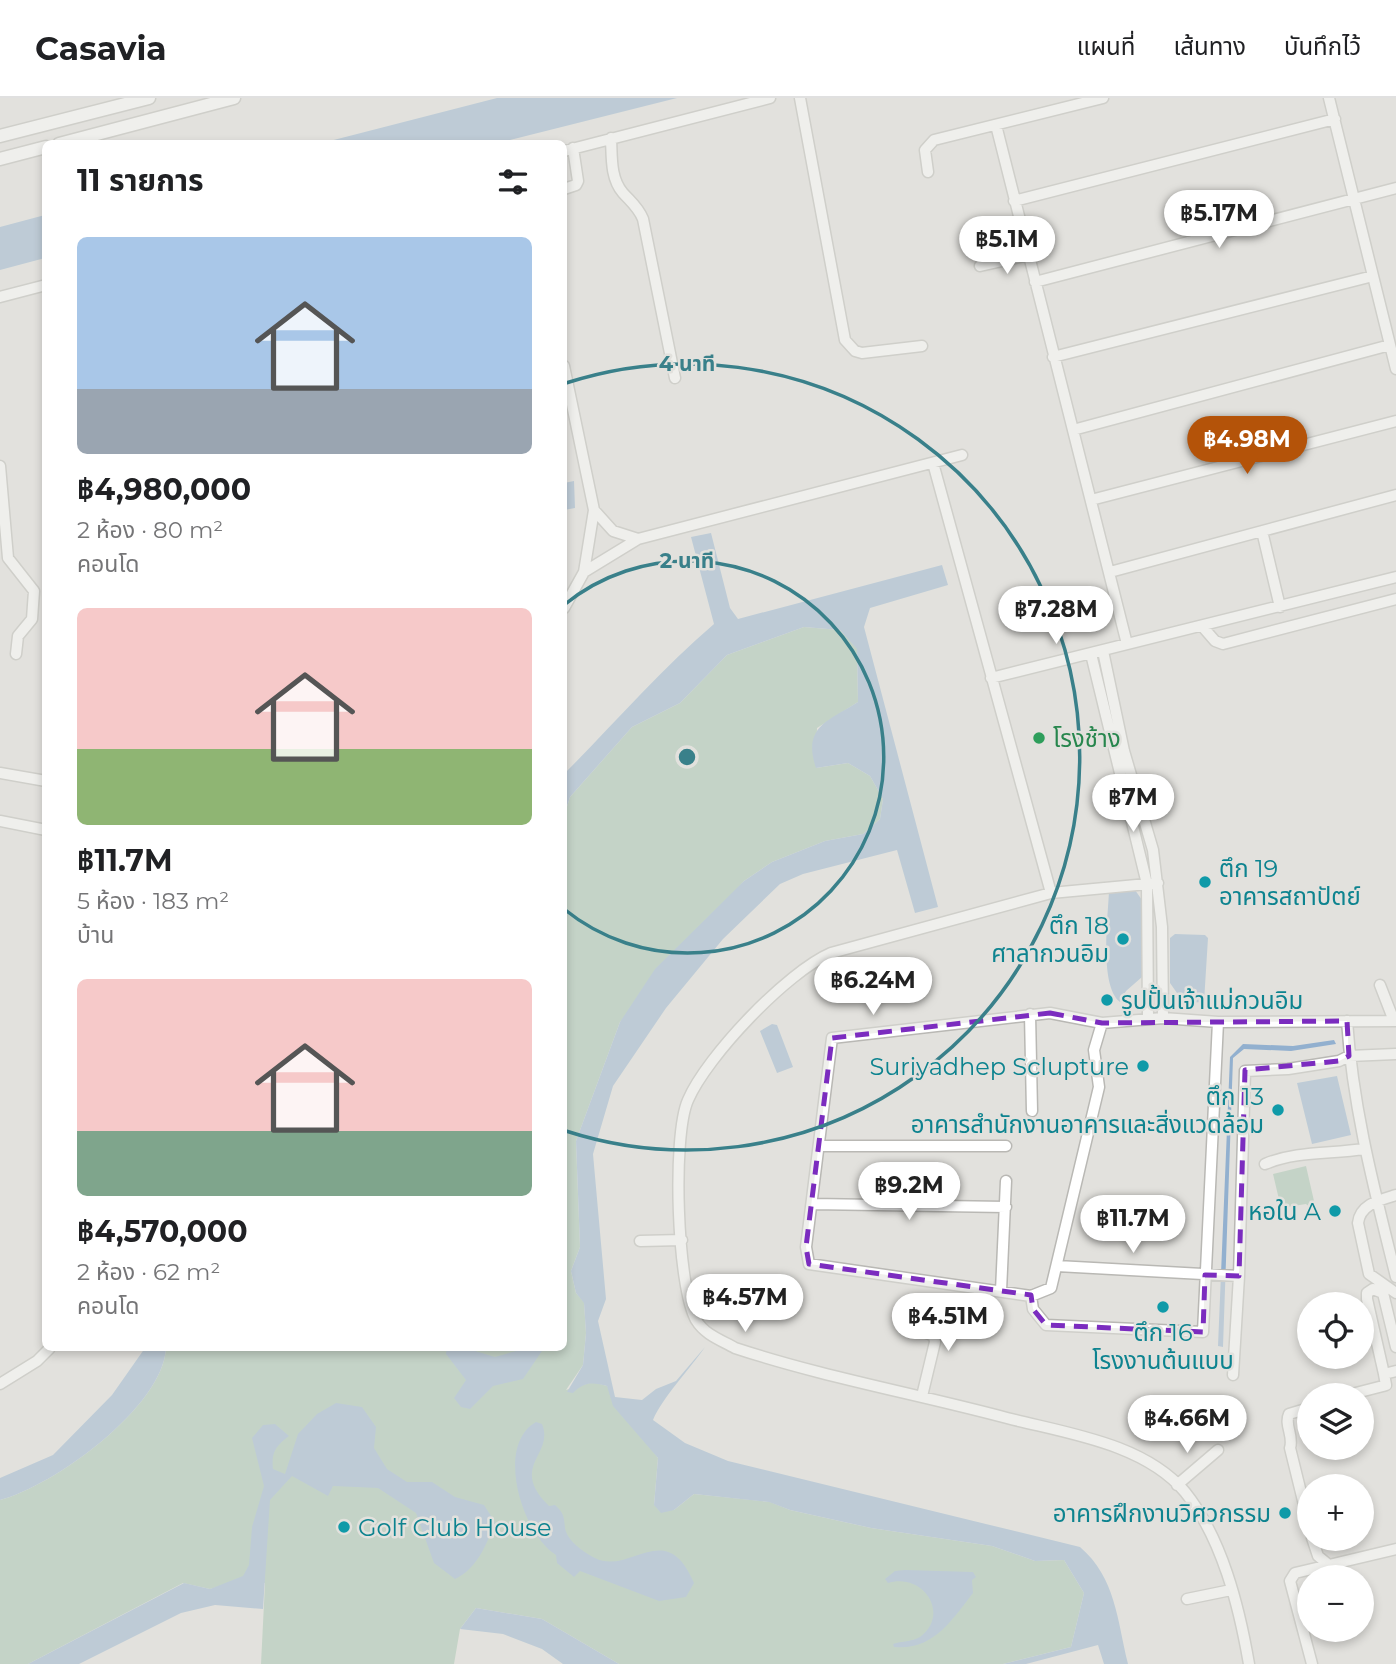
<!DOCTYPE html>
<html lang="th">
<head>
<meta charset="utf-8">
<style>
	:root { --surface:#fff; --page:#f2f2f2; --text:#202124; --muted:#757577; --line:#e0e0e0; --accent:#b45309 }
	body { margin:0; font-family:Montserrat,"Noto Sans Thai",sans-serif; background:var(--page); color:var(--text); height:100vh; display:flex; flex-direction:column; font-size:26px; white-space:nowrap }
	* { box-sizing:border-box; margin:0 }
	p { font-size:23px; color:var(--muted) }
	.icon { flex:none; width:38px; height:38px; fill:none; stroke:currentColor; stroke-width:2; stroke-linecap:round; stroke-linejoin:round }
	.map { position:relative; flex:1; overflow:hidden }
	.panel { position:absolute; left:42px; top:42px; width:525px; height:1211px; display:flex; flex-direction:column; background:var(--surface); border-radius:10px; box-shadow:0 4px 10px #0003 }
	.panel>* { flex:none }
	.fabs { position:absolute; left:1297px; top:1194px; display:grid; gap:14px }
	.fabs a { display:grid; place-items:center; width:77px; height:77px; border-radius:50%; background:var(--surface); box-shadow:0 4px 10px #0003; font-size:35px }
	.price { position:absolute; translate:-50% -60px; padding:0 16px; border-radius:24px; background:#fff; color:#222; font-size:23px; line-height:46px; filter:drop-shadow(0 2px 4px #0008) }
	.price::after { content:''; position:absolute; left:50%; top:42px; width:21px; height:16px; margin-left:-10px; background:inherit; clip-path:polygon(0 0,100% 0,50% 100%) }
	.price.selected { background:var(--accent); color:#fff }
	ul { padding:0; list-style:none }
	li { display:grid; align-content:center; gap:14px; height:371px; padding:0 35px }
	li span { display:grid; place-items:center; height:217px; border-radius:10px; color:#555 }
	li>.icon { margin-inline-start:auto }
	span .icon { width:126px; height:126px; fill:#fffc; stroke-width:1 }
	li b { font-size:30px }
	h2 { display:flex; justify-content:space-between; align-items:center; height:84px; padding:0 35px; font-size:30px }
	header { display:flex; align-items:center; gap:42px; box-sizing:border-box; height:98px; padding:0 35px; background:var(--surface); border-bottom:2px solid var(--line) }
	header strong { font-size:33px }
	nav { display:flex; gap:38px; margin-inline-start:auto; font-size:24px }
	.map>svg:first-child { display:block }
</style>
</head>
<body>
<header>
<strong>Casavia</strong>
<nav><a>แผนที่</a><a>เส้นทาง</a><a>บันทึกไว้</a></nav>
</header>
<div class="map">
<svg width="1396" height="1566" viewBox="0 0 1396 1566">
	<rect width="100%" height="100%" fill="#e2e1dd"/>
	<path fill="#a1c2ad" d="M 804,529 L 840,532 L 857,550 L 858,604 L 817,630 L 816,670 L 848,665 L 870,678 L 883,701 L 880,721 L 863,736 L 825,743 L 772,764 L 744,783 L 620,924 L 576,1043 L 580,1149 L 571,1173 L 576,1195 L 584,1204 L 586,1235 L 583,1267 L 566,1292 L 593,1284 L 607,1288 L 658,1360 L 654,1407 L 674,1412 L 694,1396 L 770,1404 L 790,1412 L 871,1430 L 992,1448 L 1035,1463 L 1064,1462 L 1084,1495 L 1071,1549 L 1003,1566 L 619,1566 L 542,1521 L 476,1510 L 460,1531 L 454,1566 L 261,1566 L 265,1485 L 234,1484 L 210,1491 L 183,1485 L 28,1566 L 0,1566 L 0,1402 C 54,1388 163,1309 166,1250 L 564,1250 L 564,718 L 570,699 L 632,629 L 680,605 L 727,557 Z
		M 1306,1068 L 1317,1116 L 1306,1106 L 1281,1110 L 1273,1076 Z"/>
	<path fill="#92b0cf" d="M 497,0 L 677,0 L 498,45 L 322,45 Z
		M 45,117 L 45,160 L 0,172 L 0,129 Z
		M 574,383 L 575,410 L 564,412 L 564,385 Z
		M 711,435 L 730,510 L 738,521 L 942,467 L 948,487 L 870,510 L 864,529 L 938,809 L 915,815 L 897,752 L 803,776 L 780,786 L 723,841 L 666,910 L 613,988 L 593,1056 L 606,1201 L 598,1223 L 615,1299 L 642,1302 L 656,1291 L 676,1283 L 705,1249 C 690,1271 662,1300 653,1322 L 685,1345 L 728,1363 L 1080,1449 C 1116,1480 1117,1522 1128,1566 L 1104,1566 L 1098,1547 L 1026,1566 L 1003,1566 L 1071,1549 L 1084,1495 L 1064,1462 L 1035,1463 L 992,1448 L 871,1430 L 790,1412 L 769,1404 L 694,1396 L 674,1412 L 661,1415 L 654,1407 L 658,1360 L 613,1308 L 607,1288 C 592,1284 584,1284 573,1295 L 567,1294 L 583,1267 L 586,1235 L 584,1205 L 576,1195 L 571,1173 L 580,1149 L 576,1043 L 620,924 L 655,871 L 744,783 L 772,764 L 825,743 L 863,736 L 880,721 L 883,701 L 870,678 L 848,665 L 816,670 C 802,629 828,623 858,604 L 857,551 L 840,532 L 804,529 L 727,557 L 680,605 L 632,629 L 570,699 L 564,718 L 564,676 C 613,627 660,572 714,526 L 691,439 Z
		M 1135,792 L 1142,802 L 1142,879 L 1126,893 L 1120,904 C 1099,888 1108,819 1109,793 Z
		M 1175,836 L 1205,837 L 1208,840 L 1204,904 L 1184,905 L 1170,885 L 1170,840 Z
		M 772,926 L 777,927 L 793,969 L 777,975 L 760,933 Z
		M 1334,942 L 1336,946 L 1291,953 L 1244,951 L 1233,960 L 1223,1249 L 1218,1248 L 1230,959 L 1243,946 L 1293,948 Z
		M 1337,978 L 1351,1037 L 1312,1046 L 1297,985 Z
		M 145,1250 L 166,1250 C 163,1309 54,1388 0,1402 L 0,1380 L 53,1357 L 112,1297 Z
		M 447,1250 L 465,1250 L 495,1259 L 527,1250 L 544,1250 L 523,1281 L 493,1288 L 470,1311 L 461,1309 L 454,1300 L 466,1282 L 446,1256 Z
		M 336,1305 L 362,1309 L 376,1329 L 374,1350 L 387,1371 L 407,1384 L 432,1384 L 455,1399 L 484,1407 L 495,1424 C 487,1446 477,1471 455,1481 L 434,1465 L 416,1415 L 378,1390 L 333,1388 L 328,1398 L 292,1378 L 270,1402 L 263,1511 L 215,1507 L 181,1515 L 79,1566 L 28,1566 L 184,1485 L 210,1491 L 243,1478 L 249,1467 L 252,1429 L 264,1388 L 252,1340 L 263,1327 L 275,1326 L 289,1338 C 276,1348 271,1354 273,1371 L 285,1376 L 298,1336 L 317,1316 Z
		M 536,1324 L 542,1326 C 555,1357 508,1368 549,1408 L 555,1407 C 564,1415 564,1419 565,1430 C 567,1443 585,1455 595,1460 C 630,1478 666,1418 694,1485 L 686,1499 L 659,1503 L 580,1473 L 574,1479 L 557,1465 L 556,1457 C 523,1437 494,1348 536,1324 Z
		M 905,1472 L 973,1474 L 976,1479 L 972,1482 L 973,1495 C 952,1522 933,1553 894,1549 L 893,1546 C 902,1543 912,1544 920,1539 C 951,1516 923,1474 888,1485 L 885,1481 L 895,1473 Z
		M 476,1510 L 542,1521 L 619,1566 L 563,1566 L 542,1551 L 503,1536 L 460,1531 Z"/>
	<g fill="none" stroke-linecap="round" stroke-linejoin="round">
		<defs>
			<path id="minor" d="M 800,0 L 845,242 L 855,253 L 862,255 L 922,248
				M 1329,0 L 1396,271
				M 996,27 L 1127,546
				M 611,40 C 612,58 610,80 623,95 C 631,104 638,109 643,121 L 675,280
				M 564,53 L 770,0
				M 928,74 L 925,52 L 934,42 L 1103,0
				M 564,91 L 576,87 L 578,83 L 573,50
				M 1014,103 L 1335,21
				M 980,168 L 1028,157
				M 1035,184 L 1396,90
				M 0,199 L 46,187
				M 1053,259 L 1373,178
				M 564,268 L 594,412 L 613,433 L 638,441 L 962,357
				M 1073,332 L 1390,247
				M 933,365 L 1051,795
				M 0,368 L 8,460 L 34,493 L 32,521 L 18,538 L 16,556
				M 1091,402 L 1396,323
				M 1262,433 L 1280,509
				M 584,474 L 638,441
				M 1110,474 L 1396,397
				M 564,510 L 584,474 L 594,412
				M 1202,528 L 1215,543 L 1223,546 L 1396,501
				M 1103,553 L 1124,653 L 1153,752 L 1162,829 L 1163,920
				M 1091,556 L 1147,786 L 1148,921
				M 991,580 L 1396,479
				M 0,675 L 46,683
				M 0,723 L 46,732
				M 1158,785 L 1051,795 L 831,855 C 787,874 707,958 688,1002 C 672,1038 677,1188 696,1222 C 705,1237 721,1242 735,1250 C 823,1279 917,1296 1007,1320 C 1065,1335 1144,1345 1185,1394 C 1222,1440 1239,1508 1249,1566
				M 1380,887 L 1394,923
				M 1030,916 L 1032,1013
				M 1347,923 C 1353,1012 1375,1094 1396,1179
				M 1102,925 L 1094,952 L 1099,989 L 1051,1190 L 1031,1198 L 809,1166 L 806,1149 L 832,940 L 1050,915 L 1102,925 L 1163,920 L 1218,924 L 1396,923
				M 820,1048 L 1006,1048
				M 1265,1066 C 1296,1053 1330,1056 1364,1051
				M 1396,1097 C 1380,1102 1360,1106 1358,1125 L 1369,1176 L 1396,1195
				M 812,1106 L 1006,1109
				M 640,1143 L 682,1142
				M 1057,1168 L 1239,1178 L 1233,1277
				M 1239,1178 L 1245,973 L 1288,971 L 1339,963 L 1349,958 L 1396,956
				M 1001,1193 L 1006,1083
				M 1031,1198 L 1033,1211 L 1046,1227 L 1203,1234 L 1218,924
				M 1384,1276 L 1367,1201 L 1367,1195 L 1373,1191 L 1383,1195 L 1396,1249
				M 0,1286 L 37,1263 L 50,1250
				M 1348,1297 L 1383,1288 L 1386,1287 L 1384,1276 L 1396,1273
				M 922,1298 L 935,1244 L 934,1238 L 924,1234
				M 1309,1310 L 1289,1316 C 1284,1327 1294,1338 1290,1350 L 1309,1427
				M 1177,1387 L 1218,1352
				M 1312,1440 L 1318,1458 L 1329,1467 L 1396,1451
				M 1187,1501 L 1231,1492
				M 1312,1566 L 1290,1483 L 1295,1475 L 1329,1467"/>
			<path id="major" d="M 0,38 L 149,0
				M 59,46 L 234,0
				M 0,61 L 46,49"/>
		</defs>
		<use href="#minor" stroke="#b9b8b4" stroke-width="13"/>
		<use href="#major" stroke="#b9b8b4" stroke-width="15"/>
		<use href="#minor" stroke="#fff" stroke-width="10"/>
		<use href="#major" stroke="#fff" stroke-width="12"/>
	</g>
	<path d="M0 0H1396V1566H0ZM 1050,915 L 1102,925 L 1347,923 L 1349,958 L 1339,963 L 1245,972 L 1239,1178 L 1205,1177 L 1203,1234 L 1046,1227 L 1033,1211 L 1031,1197 L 809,1166 L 806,1149 L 832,940 Z" fill="#e2e1dd" fill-opacity=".55" fill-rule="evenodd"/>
	<path fill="none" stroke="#7b2cbf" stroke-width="5" stroke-dasharray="14 9" stroke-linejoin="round" d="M 1050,915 L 1102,925 L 1347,923 L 1349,958 L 1339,963 L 1245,972 L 1239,1178 L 1205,1177 L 1203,1234 L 1046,1227 L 1033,1211 L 1031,1197 L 809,1166 L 806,1149 L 832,940 Z"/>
	<g fill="none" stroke="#39808a" stroke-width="3.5">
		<path d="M564 507A196 196 0 1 1 564 811"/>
		<path d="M566 285A393 393 0 1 1 566 1033"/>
	</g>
	<circle fill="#2e9e5b" stroke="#e2e1dd" stroke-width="2.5" cx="1039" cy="640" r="7"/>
	<g fill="#0f9aa8" stroke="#e2e1dd" stroke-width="2.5">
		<circle cx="1205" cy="784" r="7"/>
		<circle cx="1123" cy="841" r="7"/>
		<circle cx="1107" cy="902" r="7"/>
		<circle cx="1143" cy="968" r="7"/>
		<circle cx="1278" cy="1012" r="7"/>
		<circle cx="1335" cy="1113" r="7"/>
		<circle cx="1163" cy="1209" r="7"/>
		<circle cx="1285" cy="1415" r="7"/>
		<circle cx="344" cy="1429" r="7"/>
	</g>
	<g text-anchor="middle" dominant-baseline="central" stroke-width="5" stroke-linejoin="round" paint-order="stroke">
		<g font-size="24" fill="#27864d" stroke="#e2e1dd" text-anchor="start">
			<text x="1053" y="640">โรงช้าง</text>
		</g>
		<g font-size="24" fill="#0d838f" stroke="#e2e1dd" text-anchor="end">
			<text x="1219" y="770" text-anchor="start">ตึก 19<tspan x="1219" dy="28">อาคารสถาปัตย์</tspan></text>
			<text x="1109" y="827">ตึก 18<tspan x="1109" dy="28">ศาลากวนอิม</tspan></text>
			<text x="1121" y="902" text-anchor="start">รูปปั้นเจ้าแม่กวนอิม</text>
			<text x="1129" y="968">Suriyadhep Sclupture</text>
			<text x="1264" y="998">ตึก 13<tspan x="1264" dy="28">อาคารสำนักงานอาคารและสิ่งแวดล้อม</tspan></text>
			<text x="1321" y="1113">หอใน A</text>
			<text x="1163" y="1234" text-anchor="middle">ตึก 16<tspan x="1163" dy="28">โรงงานต้นแบบ</tspan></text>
			<text x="1271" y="1415">อาคารฝึกงานวิศวกรรม</text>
			<text x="358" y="1429" text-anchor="start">Golf Club House</text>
		</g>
	</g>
	<circle cx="687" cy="659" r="10" fill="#39808a" stroke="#e2e1dd" stroke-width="3.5"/>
	<g font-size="21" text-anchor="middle" font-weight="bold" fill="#39808a" stroke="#e2e1dd" stroke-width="5" stroke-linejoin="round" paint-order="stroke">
		<text x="687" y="273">4 นาที</text>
		<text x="687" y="470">2 นาที</text>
	</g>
</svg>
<div class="fabs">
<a><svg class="icon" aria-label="locate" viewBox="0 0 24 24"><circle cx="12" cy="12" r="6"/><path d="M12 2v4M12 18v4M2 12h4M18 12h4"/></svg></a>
<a><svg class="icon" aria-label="layers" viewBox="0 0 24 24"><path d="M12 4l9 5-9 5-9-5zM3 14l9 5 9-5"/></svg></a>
<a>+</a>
<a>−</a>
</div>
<b class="price" style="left:1219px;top:152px">฿5.17M</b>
<b class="price" style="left:1007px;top:178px">฿5.1M</b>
<b class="price selected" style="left:1247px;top:378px">฿4.98M</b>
<b class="price" style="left:1056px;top:548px">฿7.28M</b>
<b class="price" style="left:1133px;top:736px">฿7M</b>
<b class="price" style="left:873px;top:919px">฿6.24M</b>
<b class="price" style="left:909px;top:1124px">฿9.2M</b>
<b class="price" style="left:1133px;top:1157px">฿11.7M</b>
<b class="price" style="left:745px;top:1236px">฿4.57M</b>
<b class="price" style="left:948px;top:1255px">฿4.51M</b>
<b class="price" style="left:1187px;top:1357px">฿4.66M</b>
<section class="panel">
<h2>11 รายการ<svg class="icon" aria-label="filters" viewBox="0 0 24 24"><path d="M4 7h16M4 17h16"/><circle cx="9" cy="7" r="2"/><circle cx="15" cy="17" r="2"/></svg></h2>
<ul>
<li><span style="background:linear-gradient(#a9c7e8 70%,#9aa5b1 0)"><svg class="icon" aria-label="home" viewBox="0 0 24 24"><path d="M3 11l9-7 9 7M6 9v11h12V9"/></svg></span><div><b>฿4,980,000</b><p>2 ห้อง · 80 m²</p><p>คอนโด</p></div></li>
<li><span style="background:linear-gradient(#f6c9c9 65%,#8fb573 0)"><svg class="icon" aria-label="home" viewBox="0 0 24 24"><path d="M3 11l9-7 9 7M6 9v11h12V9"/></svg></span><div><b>฿11.7M</b><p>5 ห้อง · 183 m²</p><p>บ้าน</p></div></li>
<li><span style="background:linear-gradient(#f6c9c9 70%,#7fa58c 0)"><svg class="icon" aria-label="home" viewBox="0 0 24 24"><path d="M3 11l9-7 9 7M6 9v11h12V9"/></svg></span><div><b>฿4,570,000</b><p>2 ห้อง · 62 m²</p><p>คอนโด</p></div></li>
</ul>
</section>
</div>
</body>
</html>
